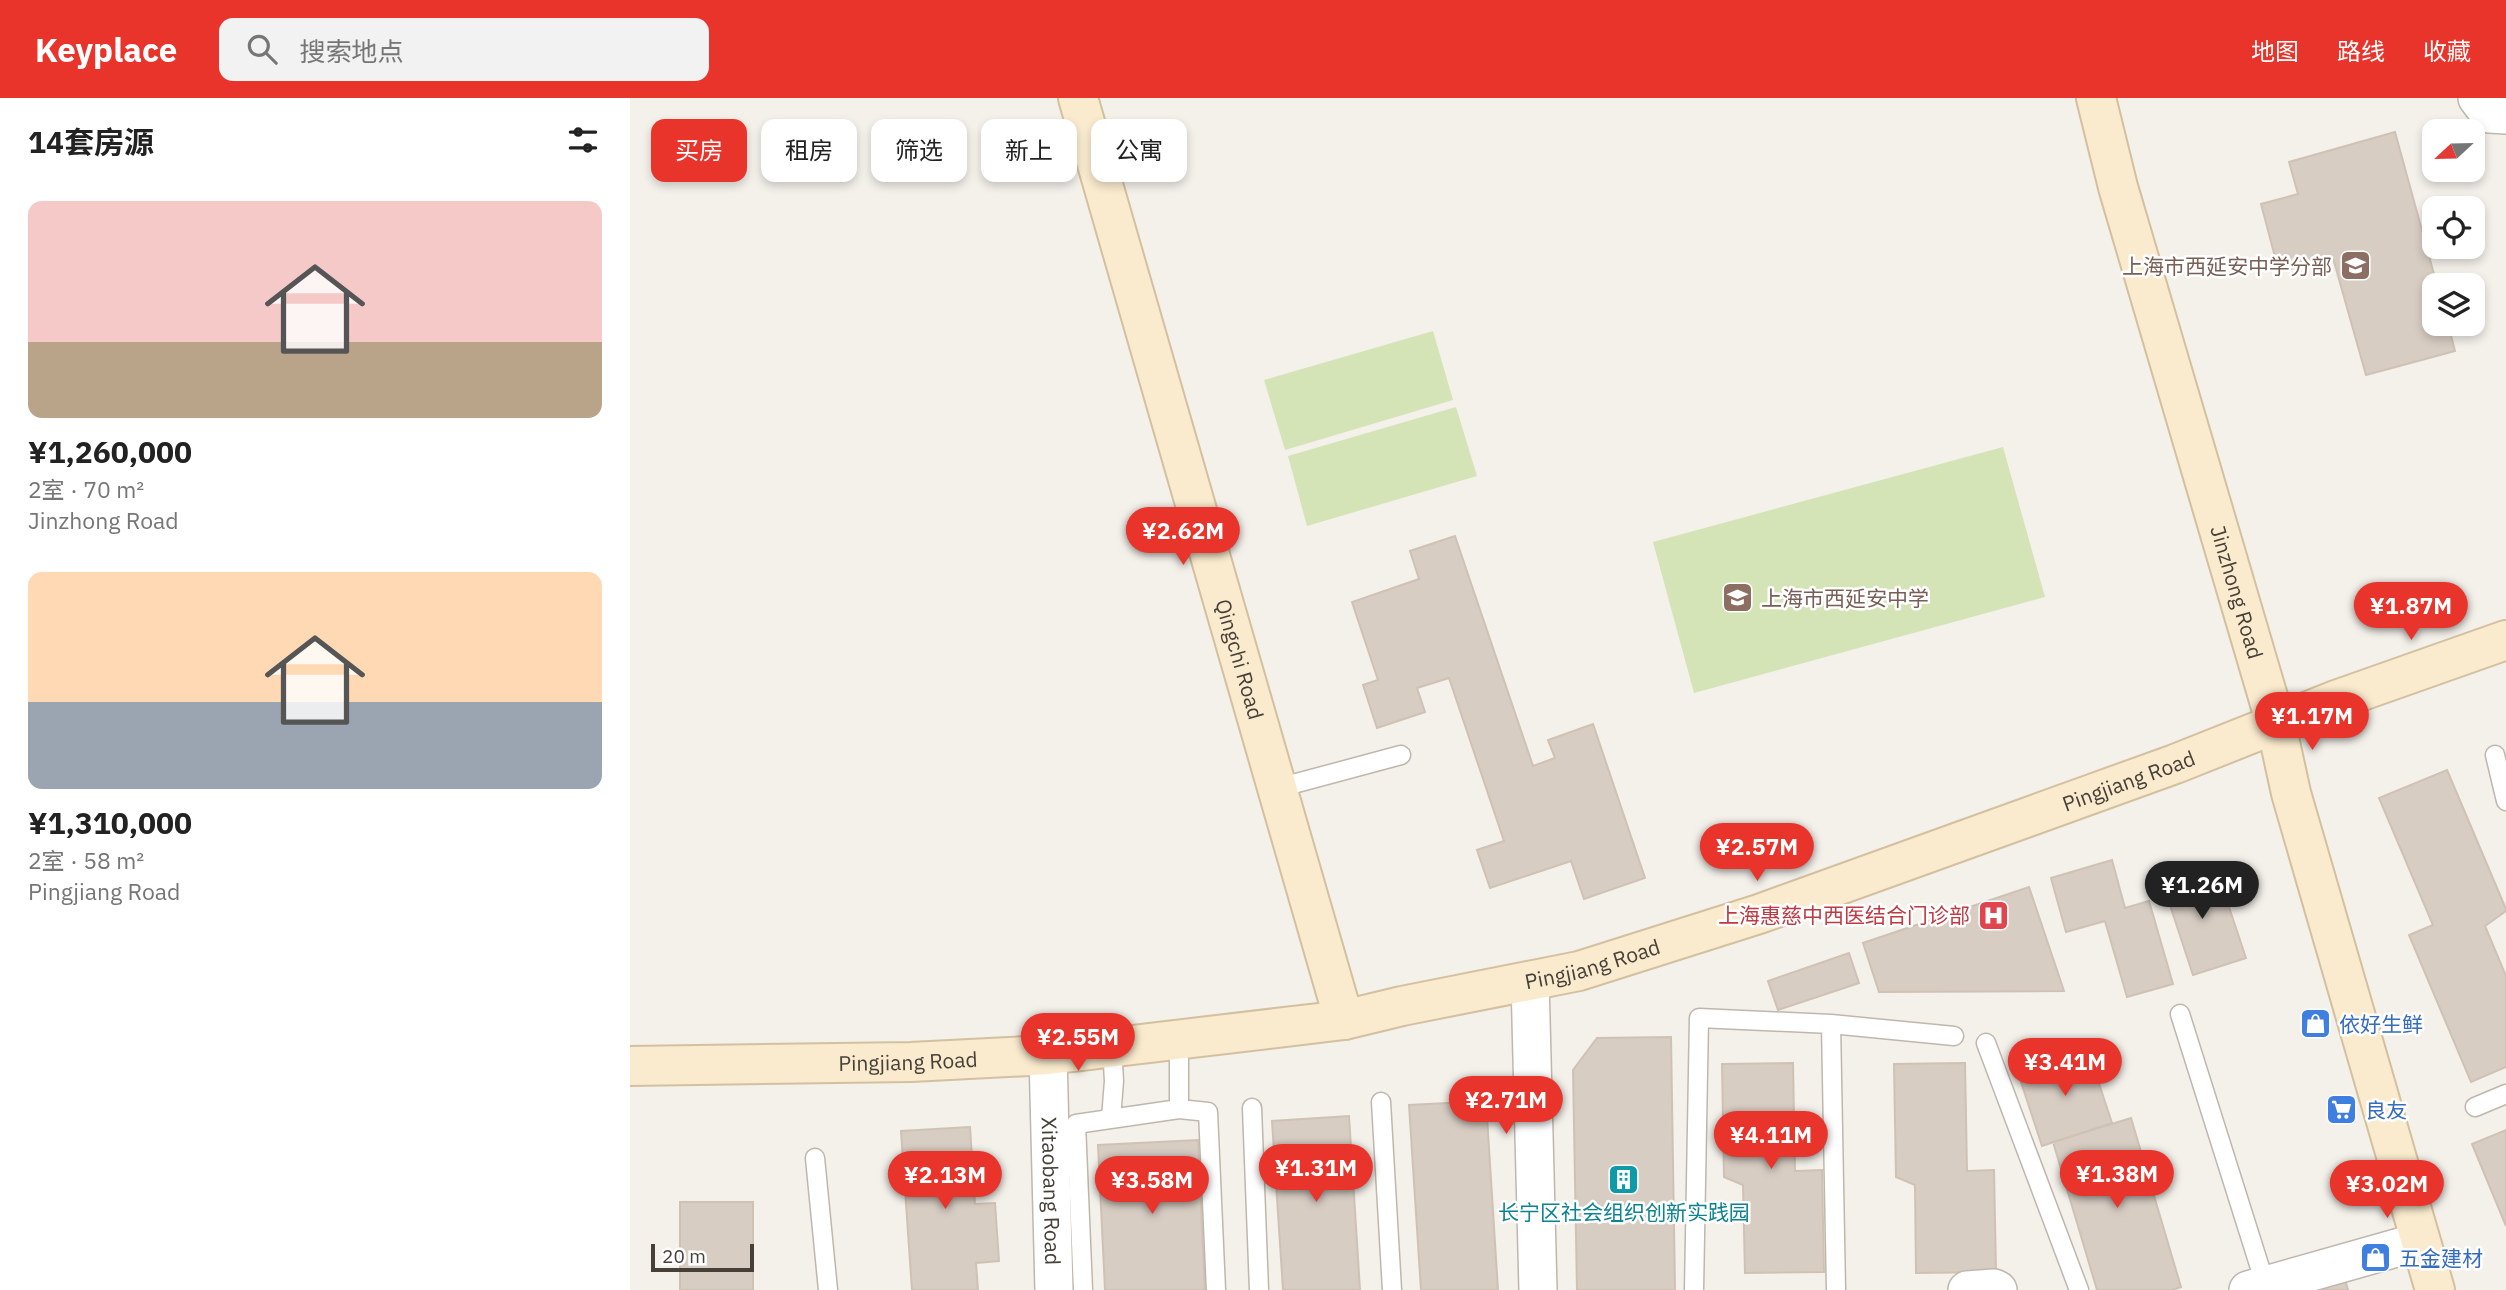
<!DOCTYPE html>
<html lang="zh">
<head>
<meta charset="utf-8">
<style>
	:root { --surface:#fff; --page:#f2f2f2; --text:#222; --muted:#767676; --accent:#e9342c }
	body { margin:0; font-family:"IBM Plex Sans","Noto Sans SC",sans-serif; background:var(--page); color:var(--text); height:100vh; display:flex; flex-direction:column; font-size:26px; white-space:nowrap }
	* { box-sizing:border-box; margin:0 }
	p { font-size:23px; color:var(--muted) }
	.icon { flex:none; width:38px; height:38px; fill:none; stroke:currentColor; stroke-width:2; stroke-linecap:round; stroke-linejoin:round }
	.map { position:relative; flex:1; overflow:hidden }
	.details { display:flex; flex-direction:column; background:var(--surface); width:630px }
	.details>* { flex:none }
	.guide { position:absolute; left:21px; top:21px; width:665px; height:63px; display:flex; gap:14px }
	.needle { width:46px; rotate:248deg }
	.fabs { position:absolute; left:1792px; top:21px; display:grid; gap:14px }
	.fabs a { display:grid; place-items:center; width:63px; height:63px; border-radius:14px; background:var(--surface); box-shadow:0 4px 10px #0003; font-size:35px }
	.scale { position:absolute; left:21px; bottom:18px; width:103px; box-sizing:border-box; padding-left:7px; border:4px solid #474039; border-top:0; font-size:19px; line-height:24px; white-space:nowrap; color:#474039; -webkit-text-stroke:5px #fff; paint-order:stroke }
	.price { position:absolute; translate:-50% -60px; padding:0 16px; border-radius:24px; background:var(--accent); color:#fff; font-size:23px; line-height:46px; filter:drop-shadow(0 2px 4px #0008) }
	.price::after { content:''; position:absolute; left:50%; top:42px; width:21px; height:16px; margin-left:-10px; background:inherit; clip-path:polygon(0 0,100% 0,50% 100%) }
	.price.current { background:#222; color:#fff }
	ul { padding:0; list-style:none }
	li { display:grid; align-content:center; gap:14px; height:371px; padding:0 28px }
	li span { display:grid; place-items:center; height:217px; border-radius:14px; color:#555 }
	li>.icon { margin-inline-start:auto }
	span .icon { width:126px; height:126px; fill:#fffc; stroke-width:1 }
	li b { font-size:30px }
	h2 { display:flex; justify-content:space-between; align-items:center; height:84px; padding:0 28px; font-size:30px }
	.pill { padding:0 24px; border-radius:14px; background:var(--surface); box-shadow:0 4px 10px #0003; font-size:24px; line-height:63px }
	.pill.current { background:var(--accent); color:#fff }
	header { display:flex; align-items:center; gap:42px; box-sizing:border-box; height:98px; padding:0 35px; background:var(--accent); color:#fff }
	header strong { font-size:33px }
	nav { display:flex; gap:38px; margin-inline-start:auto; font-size:24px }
	.search { width:490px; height:63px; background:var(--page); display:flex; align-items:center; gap:18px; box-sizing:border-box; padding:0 24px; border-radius:14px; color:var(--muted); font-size:26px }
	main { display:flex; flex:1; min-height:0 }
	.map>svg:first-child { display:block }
</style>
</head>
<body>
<header>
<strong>Keyplace</strong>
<div class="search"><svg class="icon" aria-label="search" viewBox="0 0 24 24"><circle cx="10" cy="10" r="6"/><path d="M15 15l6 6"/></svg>搜索地点</div>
<nav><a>地图</a><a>路线</a><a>收藏</a></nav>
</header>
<main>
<section class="details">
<h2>14套房源<svg class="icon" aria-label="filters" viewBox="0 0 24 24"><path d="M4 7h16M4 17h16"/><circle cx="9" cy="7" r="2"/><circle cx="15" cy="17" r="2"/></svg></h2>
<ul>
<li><span style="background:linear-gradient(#f6c9c9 65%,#b9a48a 0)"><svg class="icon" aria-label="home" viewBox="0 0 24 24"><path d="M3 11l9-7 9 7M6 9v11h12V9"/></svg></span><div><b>¥1,260,000</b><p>2室 · 70 m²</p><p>Jinzhong Road</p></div></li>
<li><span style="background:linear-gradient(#ffd9b3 60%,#9aa5b1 0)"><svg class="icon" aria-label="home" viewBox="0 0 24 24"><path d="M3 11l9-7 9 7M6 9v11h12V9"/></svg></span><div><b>¥1,310,000</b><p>2室 · 58 m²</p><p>Pingjiang Road</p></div></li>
</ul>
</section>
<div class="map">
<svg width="1876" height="1192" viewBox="0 0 1876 1192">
	<rect width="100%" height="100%" fill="#f4f0ea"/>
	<path fill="#d5e4b7" d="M 803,233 L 823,302 L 655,352 L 634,282 Z
		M 826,309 L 847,378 L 677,428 L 658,358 Z
		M 1373,349 L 1415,499 L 1064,595 L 1023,444 Z"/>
	<path fill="#d8cdc3" stroke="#cfc2b4" stroke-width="2" d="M 1765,34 L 1807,187 L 1804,187 L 1804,226 L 1818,226 L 1825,253 L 1736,277 L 1703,160 L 1649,174 L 1631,106 L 1668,96 L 1659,64 Z
		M 825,438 L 903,668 L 925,660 L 918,642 L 963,626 L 1015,780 L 954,801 L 941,763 L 860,790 L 847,752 L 874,743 L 819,580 L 787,590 L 795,614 L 747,630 L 733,587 L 748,582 L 722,504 L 789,481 L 780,453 Z
		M 1817,672 L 1876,811 L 1876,813 L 1855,828 L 1876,878 L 1876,969 L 1841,984 L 1779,837 L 1803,827 L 1749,700 Z
		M 1482,762 L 1495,810 L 1519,803 L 1543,886 L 1497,899 L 1475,823 L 1436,834 L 1421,780 Z
		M 1552,767 L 1597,803 L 1616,860 L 1563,877 L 1529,774 Z
		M 1399,789 L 1434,893 L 1249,894 L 1233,845 Z
		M 1219,855 L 1229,885 L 1148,912 L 1138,883 Z
		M 1041,939 L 1045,1192 L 947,1192 L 943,972 L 967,940 Z
		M 1458,952 L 1482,1025 L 1412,1048 L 1388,975 Z
		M 1163,965 L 1165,1073 L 1192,1072 L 1194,1174 L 1115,1175 L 1113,1087 L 1094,1079 L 1092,966 Z
		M 1335,965 L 1337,1073 L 1364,1072 L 1366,1174 L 1286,1175 L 1285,1087 L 1266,1079 L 1264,966 Z
		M 856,1003 L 868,1192 L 791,1192 L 779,1007 Z
		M 719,1018 L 730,1192 L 653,1192 L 642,1023 Z
		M 1501,1020 L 1551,1189 L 1542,1192 L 1467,1192 L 1423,1044 Z
		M 340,1029 L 345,1106 L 365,1105 L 369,1163 L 346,1165 L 348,1192 L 282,1192 L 271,1033 Z
		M 1876,1032 L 1876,1128 L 1842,1046 Z
		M 568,1042 L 575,1192 L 475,1192 L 468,1047 Z
		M 50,1104 L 123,1104 L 123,1192 L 50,1192 Z
		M 1714,1178 L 1718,1192 L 1663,1192 Z"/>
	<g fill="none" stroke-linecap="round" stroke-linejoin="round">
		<defs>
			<path id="lane" d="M 1865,657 L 1876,703
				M 648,690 L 771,657
				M 1550,916 L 1637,1192
				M 1201,926 L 1206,1192
				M 549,941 L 549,1011
				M 1356,945 L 1449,1192
				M 751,1004 L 762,1192
				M 1845,1009 L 1876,996
				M 622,1010 L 629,1192
				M 481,1020 L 484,983 L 482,950
				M 185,1060 L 198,1192
				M 453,1192 L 446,1026 L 549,1011 L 578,1014 L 586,1192
				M 1064,1192 L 1069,920 L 1201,926 L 1324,938"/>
			<g id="street">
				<path d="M 1847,0 L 1859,16 L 1876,17"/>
				<path d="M 900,883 L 908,1192"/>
				<path id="s1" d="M 418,957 L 424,1192"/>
				<path d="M 1337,1192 L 1364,1190 L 1368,1192"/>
				<path d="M 1618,1192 L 1791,1143"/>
			</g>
			<g id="secondary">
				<path id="s2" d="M 448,0 L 714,922"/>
				<path id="s3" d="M 1466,0 L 1488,89 L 1646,626 L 1661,695 L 1805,1192"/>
				<path id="s4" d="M 0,968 L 281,964 L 418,957 L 714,922 L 772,908 L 949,873 L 1129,816 L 1545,666 L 1706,602 L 1876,542"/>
			</g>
		</defs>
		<use href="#lane" stroke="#bfb7ad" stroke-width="21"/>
		<use href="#street" stroke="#bfb7ad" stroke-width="40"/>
		<use href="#secondary" stroke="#d3c09f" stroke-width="42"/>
		<use href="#lane" stroke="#fff" stroke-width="18"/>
		<use href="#street" stroke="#fff" stroke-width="37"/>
		<use href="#secondary" stroke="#faebce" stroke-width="38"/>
	</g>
	<defs>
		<symbol id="school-square" viewBox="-11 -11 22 22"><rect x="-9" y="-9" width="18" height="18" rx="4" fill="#8d6e63" stroke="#fff"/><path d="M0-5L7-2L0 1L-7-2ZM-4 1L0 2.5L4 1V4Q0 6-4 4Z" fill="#fff"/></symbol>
		<symbol id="hospital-square" viewBox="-11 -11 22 22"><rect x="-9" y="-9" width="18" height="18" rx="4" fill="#e0444e" stroke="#fff"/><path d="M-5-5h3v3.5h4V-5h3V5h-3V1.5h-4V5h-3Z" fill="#fff"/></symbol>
		<symbol id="shop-square" viewBox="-11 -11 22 22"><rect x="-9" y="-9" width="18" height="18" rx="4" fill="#3f7fe0" stroke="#fff"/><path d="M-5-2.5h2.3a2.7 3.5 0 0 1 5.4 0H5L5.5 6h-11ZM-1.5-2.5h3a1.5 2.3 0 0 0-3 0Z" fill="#fff"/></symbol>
		<symbol id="supermarket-square" viewBox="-11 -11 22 22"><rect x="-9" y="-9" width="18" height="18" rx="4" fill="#3f7fe0" stroke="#fff"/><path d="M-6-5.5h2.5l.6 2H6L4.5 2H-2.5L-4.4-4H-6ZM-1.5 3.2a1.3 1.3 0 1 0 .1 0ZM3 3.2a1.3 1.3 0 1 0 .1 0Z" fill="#fff"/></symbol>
		<symbol id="building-square" viewBox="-11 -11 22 22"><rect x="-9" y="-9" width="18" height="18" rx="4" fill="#0f9aa8" stroke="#fff"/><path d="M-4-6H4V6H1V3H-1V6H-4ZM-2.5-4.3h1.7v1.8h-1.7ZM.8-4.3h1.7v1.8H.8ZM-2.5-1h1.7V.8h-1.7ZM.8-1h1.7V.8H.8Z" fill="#fff"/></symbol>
	</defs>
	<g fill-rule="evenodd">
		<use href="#school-square" x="1708" y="150" width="35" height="35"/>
		<use href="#school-square" x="1090" y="482" width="35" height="35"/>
		<use href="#hospital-square" x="1346" y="800" width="35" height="35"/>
		<use href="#shop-square" x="1668" y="908" width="35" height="35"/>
		<use href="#supermarket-square" x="1694" y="994" width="35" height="35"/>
		<use href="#building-square" x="976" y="1064" width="35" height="35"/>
		<use href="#shop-square" x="1728" y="1142" width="35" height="35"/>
	</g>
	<g text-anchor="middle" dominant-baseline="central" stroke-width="5" stroke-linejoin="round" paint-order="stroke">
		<g font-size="21" fill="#785e54" stroke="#fff" text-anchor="end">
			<text x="1702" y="168">上海市西延安中学分部</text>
			<text x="1131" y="500" text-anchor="start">上海市西延安中学</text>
		</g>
		<g font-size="21" fill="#474039" stroke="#fff">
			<text stroke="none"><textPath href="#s3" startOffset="514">Jinzhong Road</textPath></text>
			<text stroke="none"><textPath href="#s2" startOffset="584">Qingchi Road</textPath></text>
			<text stroke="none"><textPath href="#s4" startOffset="1538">Pingjiang Road</textPath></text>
			<text stroke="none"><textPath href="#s4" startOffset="971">Pingjiang Road</textPath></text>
			<text stroke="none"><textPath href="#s4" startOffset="278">Pingjiang Road</textPath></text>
			<text stroke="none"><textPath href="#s1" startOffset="136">Xitaobang Road</textPath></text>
		</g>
		<g font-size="21" fill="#be3a42" stroke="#fff" text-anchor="end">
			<text x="1340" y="817">上海惠慈中西医结合门诊部</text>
		</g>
		<g font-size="21" fill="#366cbe" stroke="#fff" text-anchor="start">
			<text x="1709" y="926">依好生鲜</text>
			<text x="1735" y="1012">良友</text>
			<text x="1769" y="1160">五金建材</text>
		</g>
		<g font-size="21" fill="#0d838f" stroke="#fff">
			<text x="994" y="1114">长宁区社会组织创新实践园</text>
		</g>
	</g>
</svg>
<div class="fabs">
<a><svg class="needle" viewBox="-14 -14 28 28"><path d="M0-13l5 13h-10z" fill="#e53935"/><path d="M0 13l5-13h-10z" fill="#767676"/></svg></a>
<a><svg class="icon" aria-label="locate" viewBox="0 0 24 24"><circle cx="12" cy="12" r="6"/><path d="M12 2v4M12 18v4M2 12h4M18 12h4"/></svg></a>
<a><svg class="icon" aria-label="layers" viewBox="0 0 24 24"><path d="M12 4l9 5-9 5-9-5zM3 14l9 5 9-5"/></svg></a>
</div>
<div class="scale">20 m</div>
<b class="price" style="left:553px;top:469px">¥2.62M</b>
<b class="price" style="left:1781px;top:544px">¥1.87M</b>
<b class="price" style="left:1682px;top:654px">¥1.17M</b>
<b class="price" style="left:1127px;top:785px">¥2.57M</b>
<b class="price current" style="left:1572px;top:823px">¥1.26M</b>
<b class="price" style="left:448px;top:975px">¥2.55M</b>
<b class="price" style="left:1435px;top:1000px">¥3.41M</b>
<b class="price" style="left:876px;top:1038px">¥2.71M</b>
<b class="price" style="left:1141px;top:1073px">¥4.11M</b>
<b class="price" style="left:686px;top:1106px">¥1.31M</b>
<b class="price" style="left:1487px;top:1112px">¥1.38M</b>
<b class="price" style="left:315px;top:1113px">¥2.13M</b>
<b class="price" style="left:522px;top:1118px">¥3.58M</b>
<b class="price" style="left:1757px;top:1122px">¥3.02M</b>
<div class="guide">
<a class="pill current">买房</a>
<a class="pill">租房</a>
<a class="pill">筛选</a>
<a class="pill">新上</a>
<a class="pill">公寓</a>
</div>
</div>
</main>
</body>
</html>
